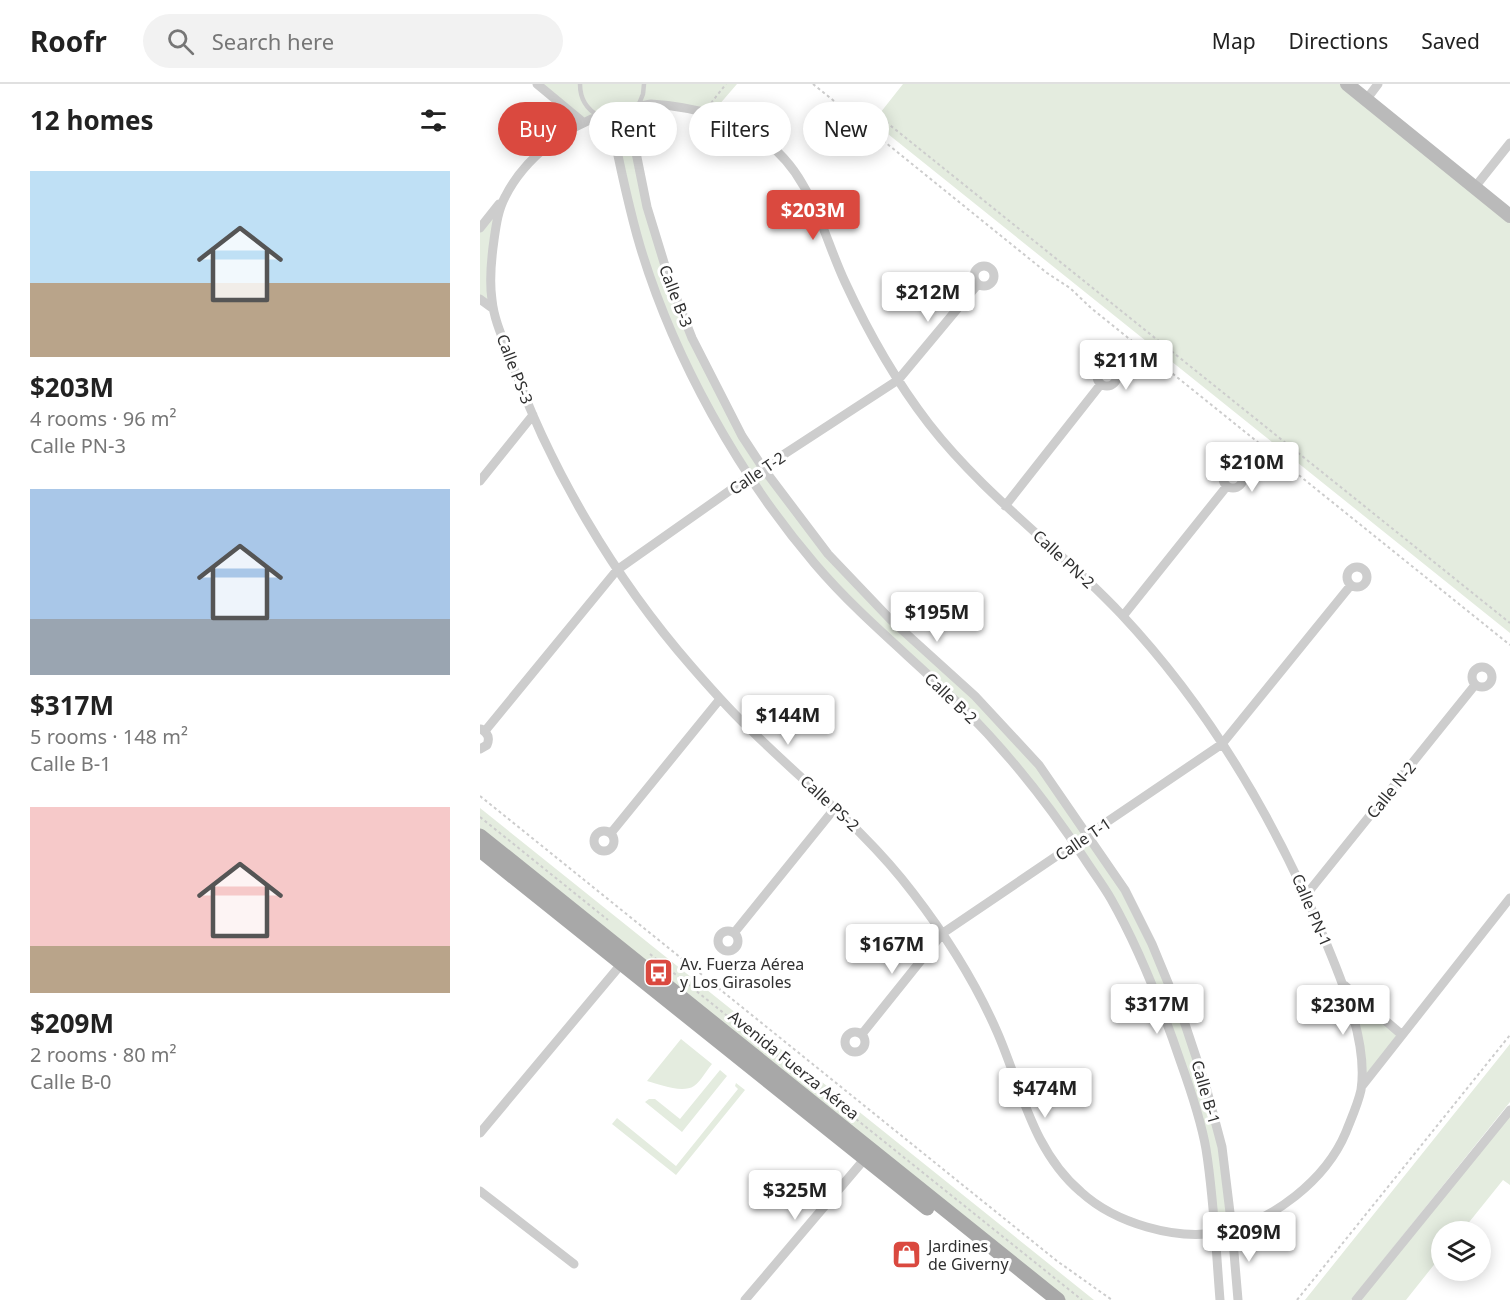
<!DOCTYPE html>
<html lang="en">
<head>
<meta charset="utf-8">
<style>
	:root { --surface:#fff; --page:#f2f2f2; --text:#222; --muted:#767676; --line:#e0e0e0; --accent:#da493f }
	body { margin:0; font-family:"Noto Sans",sans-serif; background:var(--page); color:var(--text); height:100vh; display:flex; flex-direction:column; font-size:22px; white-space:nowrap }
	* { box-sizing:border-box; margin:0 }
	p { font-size:20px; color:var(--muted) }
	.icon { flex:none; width:33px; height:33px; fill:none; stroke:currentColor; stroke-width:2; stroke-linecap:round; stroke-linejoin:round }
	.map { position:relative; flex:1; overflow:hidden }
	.sheet { display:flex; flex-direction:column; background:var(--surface); width:480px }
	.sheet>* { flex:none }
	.banner { position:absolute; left:18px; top:18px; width:570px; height:54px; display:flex; gap:12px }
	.fabs { position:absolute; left:951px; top:1137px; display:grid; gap:12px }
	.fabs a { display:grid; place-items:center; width:60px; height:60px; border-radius:50%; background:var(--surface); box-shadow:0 3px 15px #0003; font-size:30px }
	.price { position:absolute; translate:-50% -51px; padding:0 14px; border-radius:6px; background:#fff; color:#222; font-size:20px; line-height:39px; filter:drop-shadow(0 2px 3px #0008) }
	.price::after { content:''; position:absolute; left:50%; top:36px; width:18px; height:14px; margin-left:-9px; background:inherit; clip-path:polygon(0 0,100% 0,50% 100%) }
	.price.active { background:var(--accent); color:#fff }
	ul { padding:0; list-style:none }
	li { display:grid; align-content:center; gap:12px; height:318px; padding:0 30px }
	li span { display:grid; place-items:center; height:186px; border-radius:0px; color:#555 }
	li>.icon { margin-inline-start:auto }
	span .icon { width:108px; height:108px; fill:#fffc; stroke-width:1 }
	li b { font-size:26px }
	h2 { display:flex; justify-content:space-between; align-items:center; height:72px; padding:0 30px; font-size:26px }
	.chip { padding:0 21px; border-radius:27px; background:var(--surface); box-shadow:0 3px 15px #0003; font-size:21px; line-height:54px }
	.chip.active { background:var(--accent); color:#fff }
	header { display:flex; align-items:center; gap:36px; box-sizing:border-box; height:84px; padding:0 30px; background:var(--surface); border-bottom:2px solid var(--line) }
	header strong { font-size:28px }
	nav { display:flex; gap:33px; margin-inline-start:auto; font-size:21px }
	.search { width:420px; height:54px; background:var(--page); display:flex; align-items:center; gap:15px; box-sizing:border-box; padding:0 21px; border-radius:33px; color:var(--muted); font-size:22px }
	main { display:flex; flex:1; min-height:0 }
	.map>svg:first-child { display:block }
</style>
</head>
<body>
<header>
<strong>Roofr</strong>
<div class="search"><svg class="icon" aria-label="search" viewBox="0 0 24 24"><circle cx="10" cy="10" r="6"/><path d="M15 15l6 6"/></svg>Search here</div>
<nav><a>Map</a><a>Directions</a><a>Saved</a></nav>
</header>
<main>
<section class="sheet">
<h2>12 homes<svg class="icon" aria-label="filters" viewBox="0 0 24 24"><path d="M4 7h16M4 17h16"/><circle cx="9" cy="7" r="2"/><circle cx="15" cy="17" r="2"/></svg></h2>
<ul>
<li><span style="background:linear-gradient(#bfe0f5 60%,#b9a48a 0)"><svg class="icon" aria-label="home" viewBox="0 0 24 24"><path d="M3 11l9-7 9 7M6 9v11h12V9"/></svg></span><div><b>$203M</b><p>4 rooms · 96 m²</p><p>Calle PN-3</p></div></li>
<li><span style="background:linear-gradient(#a9c7e8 70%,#9aa5b1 0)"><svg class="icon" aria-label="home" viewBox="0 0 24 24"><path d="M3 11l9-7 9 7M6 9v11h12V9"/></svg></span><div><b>$317M</b><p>5 rooms · 148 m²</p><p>Calle B-1</p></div></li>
<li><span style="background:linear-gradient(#f6c9c9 75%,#b9a48a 0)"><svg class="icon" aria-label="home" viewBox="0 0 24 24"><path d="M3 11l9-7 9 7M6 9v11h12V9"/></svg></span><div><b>$209M</b><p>2 rooms · 80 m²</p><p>Calle B-0</p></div></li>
</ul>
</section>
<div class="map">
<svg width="1030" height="1216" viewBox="0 0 1030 1216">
	<rect width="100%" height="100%" fill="#fff"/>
	<path fill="#e4ecdf" d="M 57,0 L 257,0 L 232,29 L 209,23 L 147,25 L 190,198 L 262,352 L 348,470 L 495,612 L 559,681 L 645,806 L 705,940 L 742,1063 L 752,1145 L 735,1150 L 726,1063 L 689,943 L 630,814 L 546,692 L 335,480 L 248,360 L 174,203 L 129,29 L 104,39 Z
		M 423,0 L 867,0 L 1030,132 L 1030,549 L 393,38 Z
		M 22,116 L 16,143 L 12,224 L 0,215 L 0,144 Z
		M 0,724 L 614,1216 L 584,1216 L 0,747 Z
		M 863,899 L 921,950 L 882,1002 L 880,970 Z
		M 201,955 L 232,980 C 226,987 221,997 214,1002 C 202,1010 179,1000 167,997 Z
		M 1030,960 L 1030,1018 L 871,1216 L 825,1216 Z
		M 240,986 L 247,992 L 202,1048 L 165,1018 L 169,1015 L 175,1015 L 200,1035 Z
		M 256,999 L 265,1006 L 196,1091 L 132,1040 L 137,1034 L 196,1082 L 258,1005 L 255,1002 Z
		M 1030,1026 L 1030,1101 L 1023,1096 L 982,1147 L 962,1148 L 961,1172 L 926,1216 L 876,1216 Z"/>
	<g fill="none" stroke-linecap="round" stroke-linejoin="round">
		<path stroke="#cdcdcd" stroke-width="2" stroke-dasharray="3 3" stroke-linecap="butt" d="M 333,0 L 567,189 L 590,204 L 611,224 L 1030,561
			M 231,19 L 246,0
			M 406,38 L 1030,539
			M 0,712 L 577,1177 L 632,1216
			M 0,733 L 128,836
			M 170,870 L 602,1216
			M 817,1216 L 1030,951"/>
		<path stroke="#cdcdcd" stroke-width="4.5" d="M 100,0 C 100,14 106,25 119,32
			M 159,20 L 163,10 L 164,0"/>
		<path stroke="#cdcdcd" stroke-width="9" d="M 57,0 L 104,39
			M 886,16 L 898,0
			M 171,20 C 233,24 291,44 323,101 C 341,131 350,166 365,198 C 388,248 415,296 449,340 C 505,412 579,464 641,530 C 731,626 797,739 847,861 C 864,902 888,960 881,1006 C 878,1020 871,1035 866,1048 C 846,1096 792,1138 741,1148 C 696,1157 635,1139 601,1108 C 553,1067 542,1006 518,950 C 496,899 467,853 433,809 C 387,748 328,702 274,649 C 252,629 232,606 212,583 C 135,495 69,384 30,273 C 23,255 14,236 12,216 C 9,196 11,177 14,156 C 16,142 18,126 25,113 C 45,73 86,43 127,29 C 141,24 157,23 171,20 Z
			M 147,24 L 167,123 L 190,198 L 212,254 L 262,352 L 283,384 L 348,470 L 410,535 L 495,612 L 559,681 L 645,806 L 672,860 L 705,940 L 726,1003 L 742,1063 L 752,1145 L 758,1216
			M 129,28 C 138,73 147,118 160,162 C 194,275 259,391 335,480 C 380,533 435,576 483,624 C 530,671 568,719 604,774 C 613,788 623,801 631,815 C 660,866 682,923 701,979 C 711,1007 721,1036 726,1065 C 734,1115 736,1166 740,1216
			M 995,103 L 1030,59
			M 0,144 L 19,120
			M494 192a10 10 0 1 1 20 0a10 10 0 1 1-20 0Z
			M 0,215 L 12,224
			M617 292a10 10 0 1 1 20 0a10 10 0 1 1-20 0Z
			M743 394a10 10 0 1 1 20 0a10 10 0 1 1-20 0Z
			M 0,397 L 53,331
			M 525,422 L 621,300
			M867 493a10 10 0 1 1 20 0a10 10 0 1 1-20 0Z
			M 643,532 L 747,402
			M992 593a10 10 0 1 1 20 0a10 10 0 1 1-20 0Z
			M 5,647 L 137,486 L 269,393 L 418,296 L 498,200
			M 0,665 L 7,661 C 10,654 8,649 1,645
			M114 757a10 10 0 1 1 20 0a10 10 0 1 1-20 0Z
			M 131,749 L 240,615
			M 826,811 L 995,601
			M238 857a10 10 0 1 1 20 0a10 10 0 1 1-20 0Z
			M 254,849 L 355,724
			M 864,901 L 921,950
			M365 958a10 10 0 1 1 20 0a10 10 0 1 1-20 0Z
			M 382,950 L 463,849 L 742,660 L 871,501
			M 882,1002 L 1030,814
			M 0,1049 L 143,878
			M 0,1107 L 94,1180
			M 265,1216 L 388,1071
			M 876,1216 L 1030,1026"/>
		<path stroke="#bababa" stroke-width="14" d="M 867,0 L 1030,132"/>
		<path stroke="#a8a8a8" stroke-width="15" d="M 0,752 L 578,1216
			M 0,766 L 447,1124"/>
	</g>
	<defs>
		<symbol id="bus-square" viewBox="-11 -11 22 22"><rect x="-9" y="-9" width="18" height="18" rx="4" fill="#da493f" stroke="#fff"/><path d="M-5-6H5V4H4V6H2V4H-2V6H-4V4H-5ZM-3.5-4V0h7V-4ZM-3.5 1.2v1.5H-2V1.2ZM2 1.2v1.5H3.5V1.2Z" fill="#fff"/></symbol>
		<symbol id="shop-square" viewBox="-11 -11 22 22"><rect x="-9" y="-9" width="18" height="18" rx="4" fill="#da493f" stroke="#fff"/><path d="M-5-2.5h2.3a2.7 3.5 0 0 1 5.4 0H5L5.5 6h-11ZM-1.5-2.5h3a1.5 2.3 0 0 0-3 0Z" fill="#fff"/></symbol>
	</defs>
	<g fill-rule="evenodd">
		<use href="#bus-square" x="162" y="872" width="33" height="33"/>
		<use href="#shop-square" x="410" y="1154" width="33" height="33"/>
	</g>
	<g text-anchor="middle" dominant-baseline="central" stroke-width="6" stroke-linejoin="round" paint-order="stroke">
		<g font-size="16" fill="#303030" stroke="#fff">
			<text transform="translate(196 212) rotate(69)">Calle B-3</text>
			<text transform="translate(35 285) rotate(69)">Calle PS-3</text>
			<text transform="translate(277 389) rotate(-34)">Calle T-2</text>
			<text transform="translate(584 475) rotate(43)">Calle PN-2</text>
			<text transform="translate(471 614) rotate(44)">Calle B-2</text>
			<text transform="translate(911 706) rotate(-51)">Calle N-2</text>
			<text transform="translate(350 719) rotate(43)">Calle PS-2</text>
			<text transform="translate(603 755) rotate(-34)">Calle T-1</text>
			<text transform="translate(832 826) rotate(67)">Calle PN-1</text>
			<text transform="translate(314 981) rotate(39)">Avenida Fuerza Aérea</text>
			<text transform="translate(726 1008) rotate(74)">Calle B-1</text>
		</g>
		<g font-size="16" fill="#303030" stroke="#fff" text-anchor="start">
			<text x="200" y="880">Av. Fuerza Aérea<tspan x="200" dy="18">y Los Girasoles</tspan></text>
			<text x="448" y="1162">Jardines<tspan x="448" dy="18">de Giverny</tspan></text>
		</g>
	</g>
</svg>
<div class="fabs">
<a><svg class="icon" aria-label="layers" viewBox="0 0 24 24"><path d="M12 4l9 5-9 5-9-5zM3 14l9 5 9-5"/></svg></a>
</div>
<b class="price active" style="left:333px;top:157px">$203M</b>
<b class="price" style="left:448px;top:239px">$212M</b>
<b class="price" style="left:646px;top:307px">$211M</b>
<b class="price" style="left:772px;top:409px">$210M</b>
<b class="price" style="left:457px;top:559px">$195M</b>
<b class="price" style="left:308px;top:662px">$144M</b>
<b class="price" style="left:412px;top:891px">$167M</b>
<b class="price" style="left:677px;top:951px">$317M</b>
<b class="price" style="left:863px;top:952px">$230M</b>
<b class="price" style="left:565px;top:1035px">$474M</b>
<b class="price" style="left:315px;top:1137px">$325M</b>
<b class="price" style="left:769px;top:1179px">$209M</b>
<div class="banner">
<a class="chip active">Buy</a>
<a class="chip">Rent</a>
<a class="chip">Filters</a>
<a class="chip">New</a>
</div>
</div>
</main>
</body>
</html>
